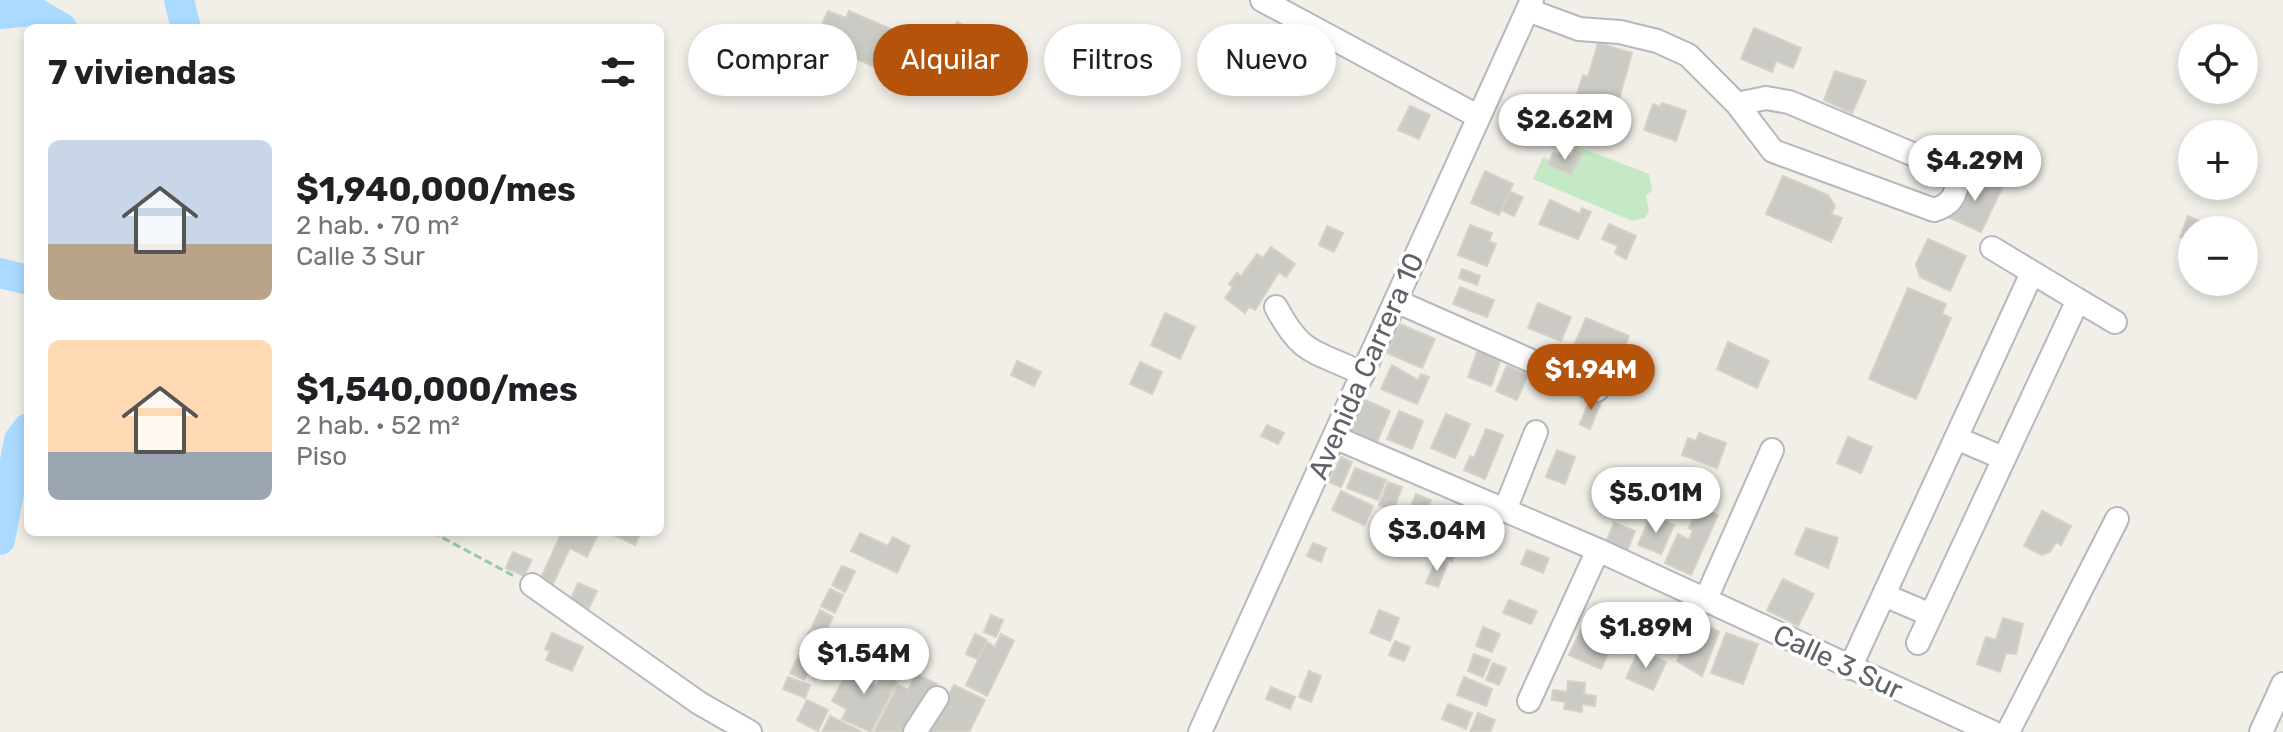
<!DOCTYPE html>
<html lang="es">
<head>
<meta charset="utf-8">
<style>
	:root { --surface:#fff; --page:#f6f6f6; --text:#202124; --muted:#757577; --accent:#b45309 }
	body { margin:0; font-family:Rubik,sans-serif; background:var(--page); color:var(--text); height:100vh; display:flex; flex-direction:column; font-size:30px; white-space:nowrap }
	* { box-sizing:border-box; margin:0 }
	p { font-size:26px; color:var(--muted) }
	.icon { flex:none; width:44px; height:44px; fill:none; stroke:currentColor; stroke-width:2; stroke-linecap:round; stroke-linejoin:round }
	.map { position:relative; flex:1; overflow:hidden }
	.sheet { position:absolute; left:24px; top:24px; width:640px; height:512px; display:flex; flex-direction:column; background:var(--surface); border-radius:12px; box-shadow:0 4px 12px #0003 }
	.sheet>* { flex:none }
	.top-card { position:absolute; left:688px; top:24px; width:760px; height:72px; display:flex; gap:16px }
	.controls { position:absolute; left:2178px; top:24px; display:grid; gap:16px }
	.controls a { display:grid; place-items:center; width:80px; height:80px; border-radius:50%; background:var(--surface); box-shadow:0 4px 12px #0003; font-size:40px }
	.price { position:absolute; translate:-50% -68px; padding:0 18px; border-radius:28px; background:#fff; color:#222; font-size:26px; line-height:52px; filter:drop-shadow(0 2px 4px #0008) }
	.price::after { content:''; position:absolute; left:50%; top:48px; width:24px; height:18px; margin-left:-12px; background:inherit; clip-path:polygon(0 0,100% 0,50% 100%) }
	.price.active { background:var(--accent); color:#fff }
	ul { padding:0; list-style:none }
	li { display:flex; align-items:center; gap:24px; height:200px; padding:0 24px }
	li span { display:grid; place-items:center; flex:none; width:224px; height:160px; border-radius:12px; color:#555 }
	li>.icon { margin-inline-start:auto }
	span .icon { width:96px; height:96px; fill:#fffc; stroke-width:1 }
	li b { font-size:34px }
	h2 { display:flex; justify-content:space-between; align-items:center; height:96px; padding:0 24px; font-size:34px }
	.pill { padding:0 28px; border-radius:36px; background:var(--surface); box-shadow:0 4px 12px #0003; font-size:28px; line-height:72px }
	.pill.active { background:var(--accent); color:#fff }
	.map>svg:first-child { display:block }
</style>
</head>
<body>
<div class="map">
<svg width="2283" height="732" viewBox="0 0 2283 732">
	<rect width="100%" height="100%" fill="#f1efe8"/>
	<path fill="#c5e8c5" d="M 1576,146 L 1649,174 L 1652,191 L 1646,195 L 1649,212 L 1645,218 L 1632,221 L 1533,179 L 1543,157 L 1550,160 L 1549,165 L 1571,174 L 1582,154 L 1575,150 Z"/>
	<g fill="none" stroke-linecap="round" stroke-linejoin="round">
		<path stroke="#aadaff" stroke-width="30" d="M 179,0 L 186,28
			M 0,14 L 33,11 L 62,28
			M 0,273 L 28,280
			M 0,540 L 19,440 L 28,428"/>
	</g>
	<path fill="#cccac5" stroke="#d6d1c6" stroke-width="2" d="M 828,11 L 846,18 L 849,11 L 898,32 L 882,70 L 833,49 L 838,37 L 820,29 Z
		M 957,22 L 980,34 L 973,47 L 950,36 Z
		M 1754,28 L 1801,48 L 1793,68 L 1776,61 L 1772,72 L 1741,59 Z
		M 1598,43 L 1632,53 L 1619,99 L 1602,94 L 1600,101 L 1577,94 L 1583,75 L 1588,77 Z
		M 896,50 L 925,62 L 918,77 L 890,65 Z
		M 1835,71 L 1866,81 L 1852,113 L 1824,100 Z
		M 1662,103 L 1686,111 L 1676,141 L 1644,130 L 1653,104 L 1660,107 Z
		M 1410,106 L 1430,115 L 1419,139 L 1398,130 Z
		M 1575,150 L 1582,153 L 1571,174 L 1548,165 L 1553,153 L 1571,156 Z
		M 2003,164 L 2015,169 L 2008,183 L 1997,178 Z
		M 1485,171 L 1513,184 L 1499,215 L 1471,203 Z
		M 1783,176 L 1828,195 L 1835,206 L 1831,214 L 1842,218 L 1831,242 L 1766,214 Z
		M 1966,177 L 1984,185 L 1989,180 L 2003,186 L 1981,232 L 1948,217 Z
		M 1510,192 L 1523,197 L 1514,216 L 1501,210 Z
		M 1550,200 L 1580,214 L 1582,208 L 1591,212 L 1578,239 L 1539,224 Z
		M 2188,216 L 2199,221 L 2192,230 L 2190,242 L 2180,237 Z
		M 1609,224 L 1636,236 L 1626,259 L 1615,253 L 1618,246 L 1602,239 Z
		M 1470,225 L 1492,233 L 1489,241 L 1496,244 L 1487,266 L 1458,255 Z
		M 1327,226 L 1343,233 L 1334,252 L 1319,245 Z
		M 1928,239 L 1966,256 L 1950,291 L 1920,277 L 1916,264 Z
		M 1271,247 L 1295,264 L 1286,277 L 1279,272 L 1255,310 L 1249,306 L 1245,313 L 1225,298 L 1233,287 L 1229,284 L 1237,273 L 1241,276 L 1257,254 L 1263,258 Z
		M 1462,269 L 1480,276 L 1477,285 L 1459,278 Z
		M 1460,287 L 1494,300 L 1487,317 L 1453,304 Z
		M 1908,288 L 1946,304 L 1942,314 L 1951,318 L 1916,399 L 1869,379 Z
		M 1538,303 L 1571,317 L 1561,341 L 1528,328 Z
		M 1165,313 L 1195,327 L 1180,359 L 1151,345 Z
		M 1586,318 L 1629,336 L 1619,361 L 1575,343 Z
		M 1400,324 L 1435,339 L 1422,368 L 1387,353 Z
		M 1728,342 L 1769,361 L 1757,388 L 1717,369 Z
		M 1479,347 L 1502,356 L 1491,386 L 1468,377 Z
		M 1017,361 L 1041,372 L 1034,386 L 1011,375 Z
		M 1140,362 L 1162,372 L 1152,394 L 1130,384 Z
		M 1392,365 L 1418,380 L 1421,374 L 1429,377 L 1417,404 L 1381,389 Z
		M 1507,366 L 1528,375 L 1517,400 L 1496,391 Z
		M 1592,395 L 1602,399 L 1590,429 L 1580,424 Z
		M 1363,399 L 1390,411 L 1377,442 L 1349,431 Z
		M 1399,411 L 1423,421 L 1412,449 L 1387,439 Z
		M 1446,414 L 1470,424 L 1455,458 L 1431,448 Z
		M 1267,425 L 1284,433 L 1278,444 L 1261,436 Z
		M 1486,429 L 1503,435 L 1485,479 L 1464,470 L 1470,456 L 1474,458 Z
		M 1699,433 L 1726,443 L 1717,468 L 1682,455 L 1688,438 L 1696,441 Z
		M 1848,437 L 1872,447 L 1861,473 L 1837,463 Z
		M 1557,450 L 1575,457 L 1565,484 L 1546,477 Z
		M 1341,457 L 1352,462 L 1341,487 L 1329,482 Z
		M 1355,468 L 1386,480 L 1378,500 L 1347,488 Z
		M 1388,482 L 1402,487 L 1393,511 L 1379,505 Z
		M 1341,491 L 1373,506 L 1364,525 L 1332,510 Z
		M 1416,494 L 1431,500 L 1417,535 L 1402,529 Z
		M 1699,506 L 1718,515 L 1691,575 L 1665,563 L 1678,534 L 1689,540 L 1693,530 L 1689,528 Z
		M 2042,511 L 2071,526 L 2061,545 L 2056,542 L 2050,552 L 2042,555 L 2024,546 Z
		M 1651,515 L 1674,525 L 1661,554 L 1638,545 Z
		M 1453,518 L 1467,524 L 1452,562 L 1437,556 Z
		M 1614,523 L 1635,531 L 1627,551 L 1606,542 Z
		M 1806,528 L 1838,538 L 1828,568 L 1795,554 Z
		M 562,532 L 599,532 L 587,557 L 570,548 L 551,588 L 539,582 Z
		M 607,532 L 641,532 L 635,545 Z
		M 860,533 L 888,546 L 893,537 L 910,546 L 897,573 L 851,551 Z
		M 1313,543 L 1326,548 L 1321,562 L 1307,556 Z
		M 1527,550 L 1549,558 L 1543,573 L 1521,564 Z
		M 513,552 L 532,560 L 524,576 L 506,568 Z
		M 1437,558 L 1448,562 L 1438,587 L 1426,583 Z
		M 842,566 L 855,571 L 845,592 L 832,585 Z
		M 1783,579 L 1814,594 L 1798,626 L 1767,610 Z
		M 578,583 L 597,591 L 589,608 L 570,601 Z
		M 830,589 L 843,595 L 835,613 L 821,606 Z
		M 1509,600 L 1537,611 L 1531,624 L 1503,613 Z
		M 820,610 L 833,617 L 824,635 L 811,629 Z
		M 1379,610 L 1399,618 L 1390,641 L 1370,633 Z
		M 991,615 L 1003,620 L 996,637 L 984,632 Z
		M 2003,618 L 2023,624 L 2016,654 L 2006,653 L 2000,672 L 1977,664 L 1986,637 L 1996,640 Z
		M 1697,620 L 1719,632 L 1702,676 L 1677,661 Z
		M 1588,626 L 1615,638 L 1601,669 L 1569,655 L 1581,630 L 1586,632 Z
		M 1483,627 L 1500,634 L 1492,652 L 1476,646 Z
		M 809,631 L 823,638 L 813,657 L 800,651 Z
		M 552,633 L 583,647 L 572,671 L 546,660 L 550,651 L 545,649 Z
		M 1726,633 L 1758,644 L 1743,684 L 1711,673 Z
		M 975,634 L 987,640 L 977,659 L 966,654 Z
		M 1001,634 L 1014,641 L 987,696 L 966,685 L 987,642 L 995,647 Z
		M 1395,641 L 1410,647 L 1404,661 L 1389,655 Z
		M 1639,650 L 1666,662 L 1653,690 L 1626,678 Z
		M 1474,654 L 1490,660 L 1483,677 L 1468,671 Z
		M 799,655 L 813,661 L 804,680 L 790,673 Z
		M 863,661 L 879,669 L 872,683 L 877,686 L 881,678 L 887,681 L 889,677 L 897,682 L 871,732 L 842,719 L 847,709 L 832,701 L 851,665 L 859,669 Z
		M 1493,663 L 1506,668 L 1499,685 L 1486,680 Z
		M 1309,671 L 1321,676 L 1311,702 L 1299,697 Z
		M 916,674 L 937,684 L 910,732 L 874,732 L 898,685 L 908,690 Z
		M 788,677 L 810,685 L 805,698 L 783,689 Z
		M 1464,677 L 1492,689 L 1486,706 L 1457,695 Z
		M 1568,681 L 1585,683 L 1584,694 L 1596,696 L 1595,706 L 1582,704 L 1582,712 L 1564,709 L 1565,702 L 1552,700 L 1553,690 L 1567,692 Z
		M 954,685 L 985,700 L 969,732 L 928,732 Z
		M 1271,687 L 1295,697 L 1290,709 L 1266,699 Z
		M 807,700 L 828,710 L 818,731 L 797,720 Z
		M 1448,704 L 1472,713 L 1466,729 L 1442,719 Z
		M 1478,713 L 1495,720 L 1490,732 L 1470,732 Z
		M 830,716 L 862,732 L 822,732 Z"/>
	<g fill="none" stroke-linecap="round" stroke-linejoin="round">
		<defs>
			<path id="minor" d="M 1262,0 L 1479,117
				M 1528,10 L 1579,29 L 1620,32 L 1657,41 L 1688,55 L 1737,104 L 1773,151 L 1934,210 C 1950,205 1955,198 1958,181 L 1950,170 L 1789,102 L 1766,98 L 1737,104
				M 1992,248 L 2078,300
				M 1396,301 L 1597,390
				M 1276,307 C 1303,358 1316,350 1363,374
				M 1334,437 L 1598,550 L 1992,732
				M 1956,438 L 2003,458
				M 1505,510 L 1536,432
				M 532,585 L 699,703 L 750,732
				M 1884,595 L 1931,615
				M 1705,601 L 1772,450
				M 1918,643 L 2078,300 L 2115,322
				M 1850,668 L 2032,273
				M 1529,701 L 1598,550
				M 915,732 L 937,698
				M 1200,732 L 1532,0
				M 2008,732 L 2117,519
				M 2261,732 L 2283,684"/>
		</defs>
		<use href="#minor" stroke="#b5b8bc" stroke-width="26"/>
		<path stroke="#9cc7a9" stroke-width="3" stroke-dasharray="8 4" stroke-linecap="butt" d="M 432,532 L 514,576"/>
		<use href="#minor" stroke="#fff" stroke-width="22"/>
	</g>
	<g text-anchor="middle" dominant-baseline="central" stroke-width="7" stroke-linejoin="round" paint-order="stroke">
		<g font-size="28" fill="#5f6368" stroke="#fff">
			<text transform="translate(1366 366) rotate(-66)">Avenida Carrera 10</text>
			<text transform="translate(1838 662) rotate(25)">Calle 3 Sur</text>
		</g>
	</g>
</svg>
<div class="controls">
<a><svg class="icon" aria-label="locate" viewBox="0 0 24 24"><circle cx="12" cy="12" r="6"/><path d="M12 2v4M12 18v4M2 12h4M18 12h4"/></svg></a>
<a>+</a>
<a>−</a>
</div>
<b class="price" style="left:1565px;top:162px">$2.62M</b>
<b class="price" style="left:1975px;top:203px">$4.29M</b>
<b class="price active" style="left:1591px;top:412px">$1.94M</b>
<b class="price" style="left:1656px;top:535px">$5.01M</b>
<b class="price" style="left:1437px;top:573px">$3.04M</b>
<b class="price" style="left:1646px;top:670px">$1.89M</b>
<b class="price" style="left:864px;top:696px">$1.54M</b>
<div class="top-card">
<a class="pill">Comprar</a>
<a class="pill active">Alquilar</a>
<a class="pill">Filtros</a>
<a class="pill">Nuevo</a>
</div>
<section class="sheet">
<h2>7 viviendas<svg class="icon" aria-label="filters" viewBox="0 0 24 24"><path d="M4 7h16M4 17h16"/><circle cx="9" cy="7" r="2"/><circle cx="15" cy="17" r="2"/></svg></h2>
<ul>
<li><span style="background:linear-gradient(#c9d6e8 65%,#b9a48a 0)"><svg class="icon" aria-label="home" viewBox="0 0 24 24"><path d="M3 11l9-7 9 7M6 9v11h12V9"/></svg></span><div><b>$1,940,000/mes</b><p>2 hab. · 70 m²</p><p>Calle 3 Sur</p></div></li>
<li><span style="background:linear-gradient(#ffd9b3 70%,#9aa5b1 0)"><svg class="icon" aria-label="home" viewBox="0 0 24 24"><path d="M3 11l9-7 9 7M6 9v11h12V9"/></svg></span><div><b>$1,540,000/mes</b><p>2 hab. · 52 m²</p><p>Piso</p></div></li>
</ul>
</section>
</div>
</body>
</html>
